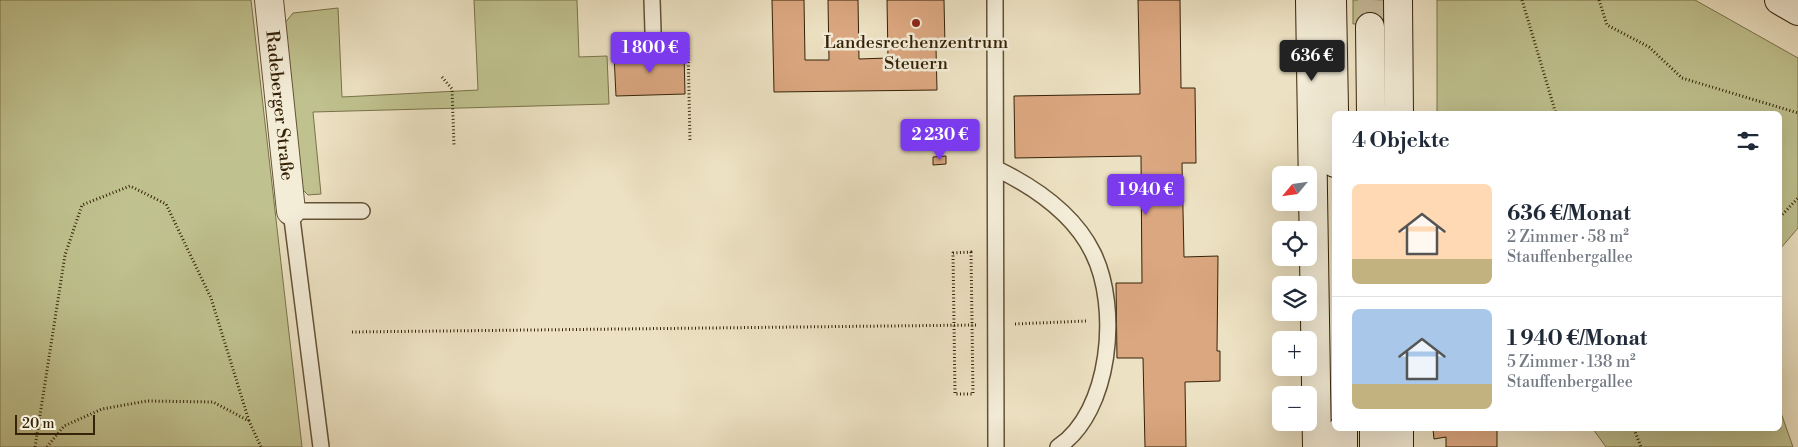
<!DOCTYPE html>
<html lang="de">
<head>
<meta charset="utf-8">
<style>
	:root { --surface:#fff; --page:#f2f2f3; --text:#1f2937; --muted:#747a83; --line:#e0e1e3; --accent:#7c3aed }
	body { margin:0; font-family:"Libre Bodoni",serif; background:var(--page); color:var(--text); height:100vh; display:flex; flex-direction:column; font-size:19px; white-space:nowrap }
	* { box-sizing:border-box; margin:0 }
	p { font-size:16px; color:var(--muted) }
	.icon { flex:none; width:28px; height:28px; fill:none; stroke:currentColor; stroke-width:2; stroke-linecap:round; stroke-linejoin:round }
	.map { position:relative; flex:1; overflow:hidden }
	.side { position:absolute; left:1332px; top:111px; width:450px; height:320px; display:flex; flex-direction:column; background:var(--surface); border-radius:8px; box-shadow:0 5px 20px #0002 }
	.side>* { flex:none }
	.needle { width:32px; rotate:241deg }
	.controls { position:absolute; left:1272px; top:166px; display:grid; gap:10px }
	.controls a { display:grid; place-items:center; width:45px; height:45px; border-radius:8px; background:var(--surface); box-shadow:0 5px 20px #0002; font-size:25px }
	.scale { position:absolute; left:15px; bottom:12px; width:80px; box-sizing:border-box; padding-left:5px; border:2px solid #352207; border-top:0; font-size:14px; line-height:18px; white-space:nowrap; color:#352207; -webkit-text-stroke:4px #f3ecd7; paint-order:stroke }
	.price { position:absolute; translate:-50% -42px; padding:0 11px; border-radius:5px; background:var(--accent); color:#fff; font-size:16px; line-height:32px; filter:drop-shadow(0 1px 2px #0008) }
	.price::after { content:''; position:absolute; left:50%; top:30px; width:15px; height:11px; margin-left:-8px; background:inherit; clip-path:polygon(0 0,100% 0,50% 100%) }
	.price.current { background:#222; color:#fff }
	ul { padding:0; list-style:none }
	li { display:flex; align-items:center; gap:15px; height:125px; padding:0 20px }
	li+li { border-top:1px solid var(--line) }
	li span { display:grid; place-items:center; flex:none; width:140px; height:100px; border-radius:8px; color:#555 }
	li>.icon { margin-inline-start:auto }
	span .icon { width:60px; height:60px; fill:#fffc; stroke-width:1 }
	li b { font-size:21px }
	h2 { display:flex; justify-content:space-between; align-items:center; height:60px; padding:0 20px; font-size:21px }
	.map>svg:first-child { display:block }
</style>
</head>
<body>
<div class="map">
<svg width="1798" height="447" viewBox="0 0 1798 447">
	<rect width="100%" height="100%" fill="#ece1c2"/>
	<filter id="stains"><feTurbulence type="fractalNoise" baseFrequency=".004" numOctaves="4"/><feColorMatrix values="0 0 0 0 .2 0 0 0 0 .09 0 0 0 0 .02 0 0 0 .5 -.17"/></filter>
	<radialGradient id="worn" r=".72"><stop offset=".6" stop-color="#630" stop-opacity="0"/><stop offset="1" stop-color="#630" stop-opacity=".3"/></radialGradient>
	<path fill="#bfc18e" stroke="#7a724a" d="M 0,0 L 251,0 L 302,447 L 0,447 Z
		M 474,0 L 577,0 L 579,57 L 607,56 L 609,104 L 313,112 L 321,194 L 308,195 L 303,190 L 284,24 L 293,13 L 338,8 L 342,97 L 478,90 Z
		M 1353,0 L 1384,0 L 1384,23 L 1353,24 Z
		M 1437,0 L 1695,0 L 1798,58 L 1798,228 L 1780,249 L 1780,114 L 1437,114 Z
		M 1780,410 L 1793,447 L 1606,447 L 1593,429 L 1780,429 Z"/>
	<path fill="#dba780" stroke="#352207" d="M 772,0 L 804,0 L 805,60 L 829,60 L 828,0 L 858,0 L 859,59 L 888,58 L 887,0 L 944,0 L 945,47 L 936,48 L 937,90 L 774,92 Z
		M 1138,0 L 1180,0 L 1181,88 L 1195,88 L 1196,163 L 1182,163 L 1184,257 L 1218,256 L 1217,351 L 1220,351 L 1220,381 L 1185,382 L 1186,447 L 1145,447 L 1143,358 L 1117,358 L 1116,283 L 1142,283 L 1141,156 L 1015,158 L 1014,96 L 1140,94 Z
		M 684,53 L 685,94 L 616,96 L 614,55 Z
		M 946,156 L 946,164 L 933,165 L 933,157 Z
		M 1433,429 L 1497,429 L 1497,447 L 1446,447 L 1446,437 L 1434,439 Z"/>
	<g fill="none" stroke-linecap="round" stroke-linejoin="round">
		<path stroke="#c7bb9d" stroke-width="28" stroke-dasharray="28 14" stroke-linecap="butt" d="M 1370,27 L 1372,0"/>
		<defs>
			<path id="lane" d="M 652,0 L 653,31
				M 995,0 L 996,447
				M 997,169 C 1034,187 1074,214 1093,253 C 1120,307 1111,412 1058,447
				M 321,447 L 291,211 L 362,211"/>
			<g id="street">
				<path id="s1" d="M 269,0 L 291,211"/>
			</g>
			<path id="secondary" d="M 1310,0 L 1317,447
				M 1332,0 L 1335,163
				M 1398,0 L 1399,114
				M 1779,0 L 1798,11
				M 1370,27 L 1371,114
				M 1343,429 L 1343,447
				M 1374,429 L 1374,447
				M 1399,429 L 1399,447"/>
		</defs>
		<use href="#lane" stroke="#635236" stroke-width="18"/>
		<use href="#street" stroke="#635236" stroke-width="30"/>
		<use href="#secondary" stroke="#352207" stroke-width="30"/>
		<path stroke="#352207" stroke-width="3" stroke-dasharray="1 2.5" stroke-linecap="butt" d="M 1522,0 L 1556,114
			M 1599,0 L 1607,25 L 1649,47 L 1682,78 L 1798,113
			M 672,38 L 688,44 L 690,142
			M 442,77 L 452,89 L 454,145
			M 1780,217 L 1798,198
			M 971,252 L 973,394 L 955,394 L 953,253 Z
			M 1015,324 L 1086,321
			M 352,332 L 976,325
			M 1634,429 L 1641,447
			M 35,447 L 65,255 L 82,205 L 130,186 L 166,204 L 211,298 L 249,421
			M 47,447 L 64,426 L 102,409 L 147,401 L 213,402 L 249,421 L 261,447"/>
		<use href="#lane" stroke="#f3ecd7" stroke-width="15"/>
		<use href="#street" stroke="#f3ecd7" stroke-width="28"/>
		<use href="#secondary" stroke="#f3ecd7" stroke-width="28"/>
	</g>
	<circle fill="#8f2418" stroke="#f3ecd7" stroke-width="2" cx="916" cy="23" r="5"/>
	<g text-anchor="middle" dominant-baseline="central" stroke-width="5" stroke-linejoin="round" paint-order="stroke">
		<g font-size="18" fill="#352207" stroke="#f3ecd7">
			<text x="916" y="42">Landesrechenzentrum<tspan x="916" dy="21">Steuern</tspan></text>
		</g>
		<g font-size="18" fill="#352207" stroke="#f3ecd7">
			<text stroke="none"><textPath href="#s1" startOffset="106">Radeberger Straße</textPath></text>
		</g>
	</g>
	<rect width="100%" height="100%" filter="url(#stains)"/>
	<rect width="100%" height="100%" fill="url(#worn)"/>
</svg>
<div class="controls">
<a><svg class="needle" viewBox="-14 -14 28 28"><path d="M0-13l5 13h-10z" fill="#e53935"/><path d="M0 13l5-13h-10z" fill="#747a83"/></svg></a>
<a><svg class="icon" aria-label="locate" viewBox="0 0 24 24"><circle cx="12" cy="12" r="6"/><path d="M12 2v4M12 18v4M2 12h4M18 12h4"/></svg></a>
<a><svg class="icon" aria-label="layers" viewBox="0 0 24 24"><path d="M12 4l9 5-9 5-9-5zM3 14l9 5 9-5"/></svg></a>
<a>+</a>
<a>−</a>
</div>
<div class="scale">20 m</div>
<b class="price" style="left:650px;top:74px">1 800 €</b>
<b class="price current" style="left:1312px;top:82px">636 €</b>
<b class="price" style="left:940px;top:161px">2 230 €</b>
<b class="price" style="left:1146px;top:216px">1 940 €</b>
<section class="side">
<h2>4 Objekte<svg class="icon" aria-label="filters" viewBox="0 0 24 24"><path d="M4 7h16M4 17h16"/><circle cx="9" cy="7" r="2"/><circle cx="15" cy="17" r="2"/></svg></h2>
<ul>
<li><span style="background:linear-gradient(#ffd9b3 75%,#c2b280 0)"><svg class="icon" aria-label="home" viewBox="0 0 24 24"><path d="M3 11l9-7 9 7M6 9v11h12V9"/></svg></span><div><b>636 €/Monat</b><p>2 Zimmer · 58 m²</p><p>Stauffenbergallee</p></div></li>
<li><span style="background:linear-gradient(#a9c7e8 75%,#c2b280 0)"><svg class="icon" aria-label="home" viewBox="0 0 24 24"><path d="M3 11l9-7 9 7M6 9v11h12V9"/></svg></span><div><b>1 940 €/Monat</b><p>5 Zimmer · 138 m²</p><p>Stauffenbergallee</p></div></li>
</ul>
</section>
</div>
</body>
</html>
